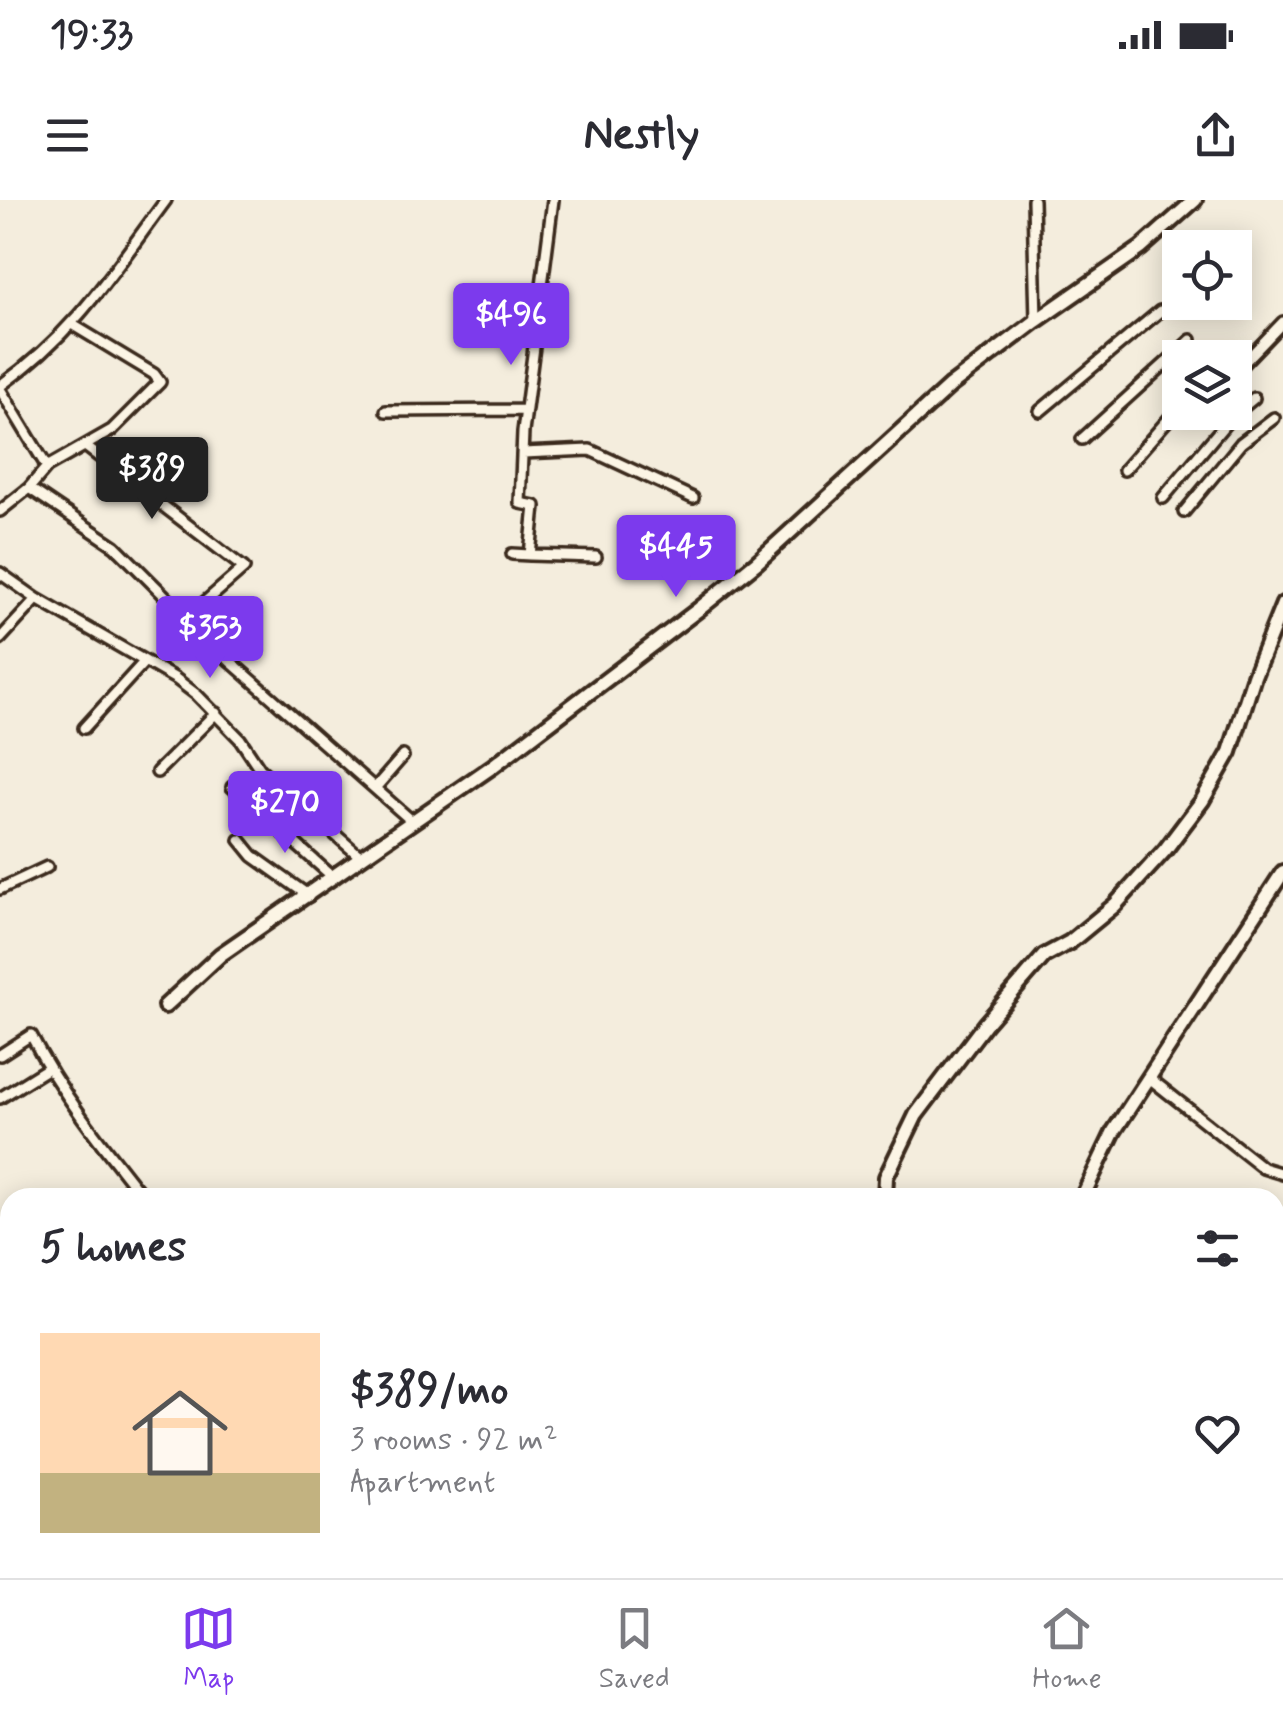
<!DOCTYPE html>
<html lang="en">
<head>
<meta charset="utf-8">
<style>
	:root { --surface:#fff; --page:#f2f2f3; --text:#2b2b33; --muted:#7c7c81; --line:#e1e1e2; --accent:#7c3aed }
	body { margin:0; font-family:Mynerve,sans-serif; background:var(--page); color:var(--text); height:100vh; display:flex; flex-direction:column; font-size:38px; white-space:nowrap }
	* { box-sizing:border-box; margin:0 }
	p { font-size:32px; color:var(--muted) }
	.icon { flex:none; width:55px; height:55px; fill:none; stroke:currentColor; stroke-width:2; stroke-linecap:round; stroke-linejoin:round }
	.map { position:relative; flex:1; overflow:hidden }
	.side { position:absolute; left:0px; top:988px; width:1285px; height:392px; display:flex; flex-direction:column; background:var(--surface); border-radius:30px 30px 0 0; box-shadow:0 5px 25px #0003 }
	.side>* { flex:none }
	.controls { position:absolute; left:1162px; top:30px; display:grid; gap:20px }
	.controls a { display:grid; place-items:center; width:90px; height:90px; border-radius:0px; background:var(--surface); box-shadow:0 5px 25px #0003; font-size:50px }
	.price { position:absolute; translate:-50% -85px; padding:0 22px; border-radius:10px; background:var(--accent); color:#fff; font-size:32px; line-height:65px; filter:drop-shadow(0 2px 5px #0008) }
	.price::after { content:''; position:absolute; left:50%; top:60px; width:30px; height:22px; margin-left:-15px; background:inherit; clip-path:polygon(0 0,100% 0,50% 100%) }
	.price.on { background:#222; color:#fff }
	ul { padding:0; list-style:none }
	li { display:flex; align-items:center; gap:30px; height:250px; padding:0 40px }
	li span { display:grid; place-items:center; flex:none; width:280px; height:200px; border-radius:0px; color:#555 }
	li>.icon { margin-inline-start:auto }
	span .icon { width:120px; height:120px; fill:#fffc; stroke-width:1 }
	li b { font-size:42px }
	h2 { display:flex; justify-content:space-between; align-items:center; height:120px; padding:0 40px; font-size:42px }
	.status { display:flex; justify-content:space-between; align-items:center; height:70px; padding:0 50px; background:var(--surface); direction:ltr }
	.status svg { height:28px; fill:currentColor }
	header { display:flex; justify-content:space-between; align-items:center; height:130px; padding:0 40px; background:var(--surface); font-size:45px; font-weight:700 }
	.menu { display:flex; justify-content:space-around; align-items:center; height:140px; border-top:2px solid var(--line); background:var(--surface); font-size:28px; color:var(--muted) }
	.menu a { display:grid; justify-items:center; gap:5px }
	.menu .on { color:var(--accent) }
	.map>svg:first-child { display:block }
</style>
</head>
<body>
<div class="status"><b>19:33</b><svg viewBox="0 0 49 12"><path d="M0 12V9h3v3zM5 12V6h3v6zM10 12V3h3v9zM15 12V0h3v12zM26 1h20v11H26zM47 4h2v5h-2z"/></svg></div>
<header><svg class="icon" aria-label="menu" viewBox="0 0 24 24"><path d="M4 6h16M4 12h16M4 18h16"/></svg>Nestly<svg class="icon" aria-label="share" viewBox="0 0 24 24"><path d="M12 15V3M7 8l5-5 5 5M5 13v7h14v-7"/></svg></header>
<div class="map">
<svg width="1283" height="1378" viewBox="0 0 1283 1378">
	<rect width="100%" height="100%" fill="#f4eddd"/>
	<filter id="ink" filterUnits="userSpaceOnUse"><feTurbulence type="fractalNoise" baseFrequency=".01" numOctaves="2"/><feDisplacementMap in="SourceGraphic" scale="20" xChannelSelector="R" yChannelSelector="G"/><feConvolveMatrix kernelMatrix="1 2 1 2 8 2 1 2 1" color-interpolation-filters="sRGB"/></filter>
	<g filter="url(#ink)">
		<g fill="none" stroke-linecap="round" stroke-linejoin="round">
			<defs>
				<path id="street" d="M 1033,0 L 1036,121
					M 1235,172 L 1283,122
					M 0,186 C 77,131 111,74 166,0
					M 0,189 L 47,267
					M 386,211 L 525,210
					M 1040,211 L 1160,111
					M 1082,239 L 1191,140
					M 85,246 L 244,368 L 189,416
					M 523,253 L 590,250 L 693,298
					M 1124,270 L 1180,206
					M 29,288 L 115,346 L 230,461 L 413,622
					M 1163,298 L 1231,217 L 1254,198
					M 0,311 L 29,288 L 47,267 L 112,230 L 160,182 L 154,174 L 73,125
					M 1184,312 L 1241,243 L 1274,218
					M 512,354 L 530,355 L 535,306 L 520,303 L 523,232 L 553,0
					M 530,355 L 596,357
					M 0,373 L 37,399 L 176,479 L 197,495 L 240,539 L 260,569 L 362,658
					M 0,439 L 37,399
					M 84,528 L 145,461
					M 157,572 L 216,513
					M 232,587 L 334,678
					M 376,587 L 403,556
					M 240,640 L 253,656 L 309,696
					M 0,689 L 47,667
					M 0,855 L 31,835 C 62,895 102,945 144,998
					M 1148,877 L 1263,968 L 1283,974
					M 0,898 L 48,868
					M 0,1069 L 10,1084
					M 0,1114 L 10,1107
					M 0,1259 L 10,1274
					M 0,1342 L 10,1356"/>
				<path id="secondary" d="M 165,806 L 220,755 L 493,566 L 699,409 L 756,363 L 950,186 L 1036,121 L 1141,48 L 1195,0
					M 885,998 L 886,977 L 916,915 L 985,824 L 1044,756 L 1070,742 L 1115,705 L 1165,650 L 1202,601 L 1230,552 L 1254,476 L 1283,404
					M 1082,998 L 1114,931 L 1283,672
					M 0,1372 L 10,1362
					M 704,1378 L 711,1370
					M 987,1378 L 989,1370"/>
			</defs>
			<use href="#street" stroke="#3b2a1e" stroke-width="16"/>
			<use href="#secondary" stroke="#3b2a1e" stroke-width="20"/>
			<use href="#street" stroke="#fcf5e5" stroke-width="9"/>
			<use href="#secondary" stroke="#fcf5e5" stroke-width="12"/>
		</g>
	</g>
</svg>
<div class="controls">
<a><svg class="icon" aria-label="locate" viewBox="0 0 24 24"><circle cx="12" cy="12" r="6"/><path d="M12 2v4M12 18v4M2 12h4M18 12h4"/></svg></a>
<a><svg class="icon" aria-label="layers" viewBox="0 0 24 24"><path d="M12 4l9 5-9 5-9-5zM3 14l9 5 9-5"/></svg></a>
</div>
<b class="price" style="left:511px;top:168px">$496</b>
<b class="price on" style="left:152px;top:322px">$389</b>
<b class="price" style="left:676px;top:400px">$445</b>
<b class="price" style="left:210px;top:481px">$353</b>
<b class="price" style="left:285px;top:656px">$270</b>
<section class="side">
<h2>5 homes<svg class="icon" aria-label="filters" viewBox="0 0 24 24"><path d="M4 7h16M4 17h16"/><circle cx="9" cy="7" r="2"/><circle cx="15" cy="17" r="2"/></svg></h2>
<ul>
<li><span style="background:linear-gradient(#ffd9b3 70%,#c2b280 0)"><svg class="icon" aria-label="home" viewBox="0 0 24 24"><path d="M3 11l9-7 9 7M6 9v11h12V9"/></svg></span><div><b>$389/mo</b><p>3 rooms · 92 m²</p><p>Apartment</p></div><svg class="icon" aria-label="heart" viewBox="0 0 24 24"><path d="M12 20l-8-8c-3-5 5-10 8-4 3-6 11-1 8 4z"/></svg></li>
</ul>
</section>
</div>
<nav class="menu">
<a class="on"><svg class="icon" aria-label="map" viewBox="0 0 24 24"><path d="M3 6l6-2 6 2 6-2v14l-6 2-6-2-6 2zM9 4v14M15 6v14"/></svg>Map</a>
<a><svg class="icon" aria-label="saved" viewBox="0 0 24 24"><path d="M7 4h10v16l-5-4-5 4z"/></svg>Saved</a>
<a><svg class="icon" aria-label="home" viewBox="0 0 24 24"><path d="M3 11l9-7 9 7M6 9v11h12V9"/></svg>Home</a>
</nav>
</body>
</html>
